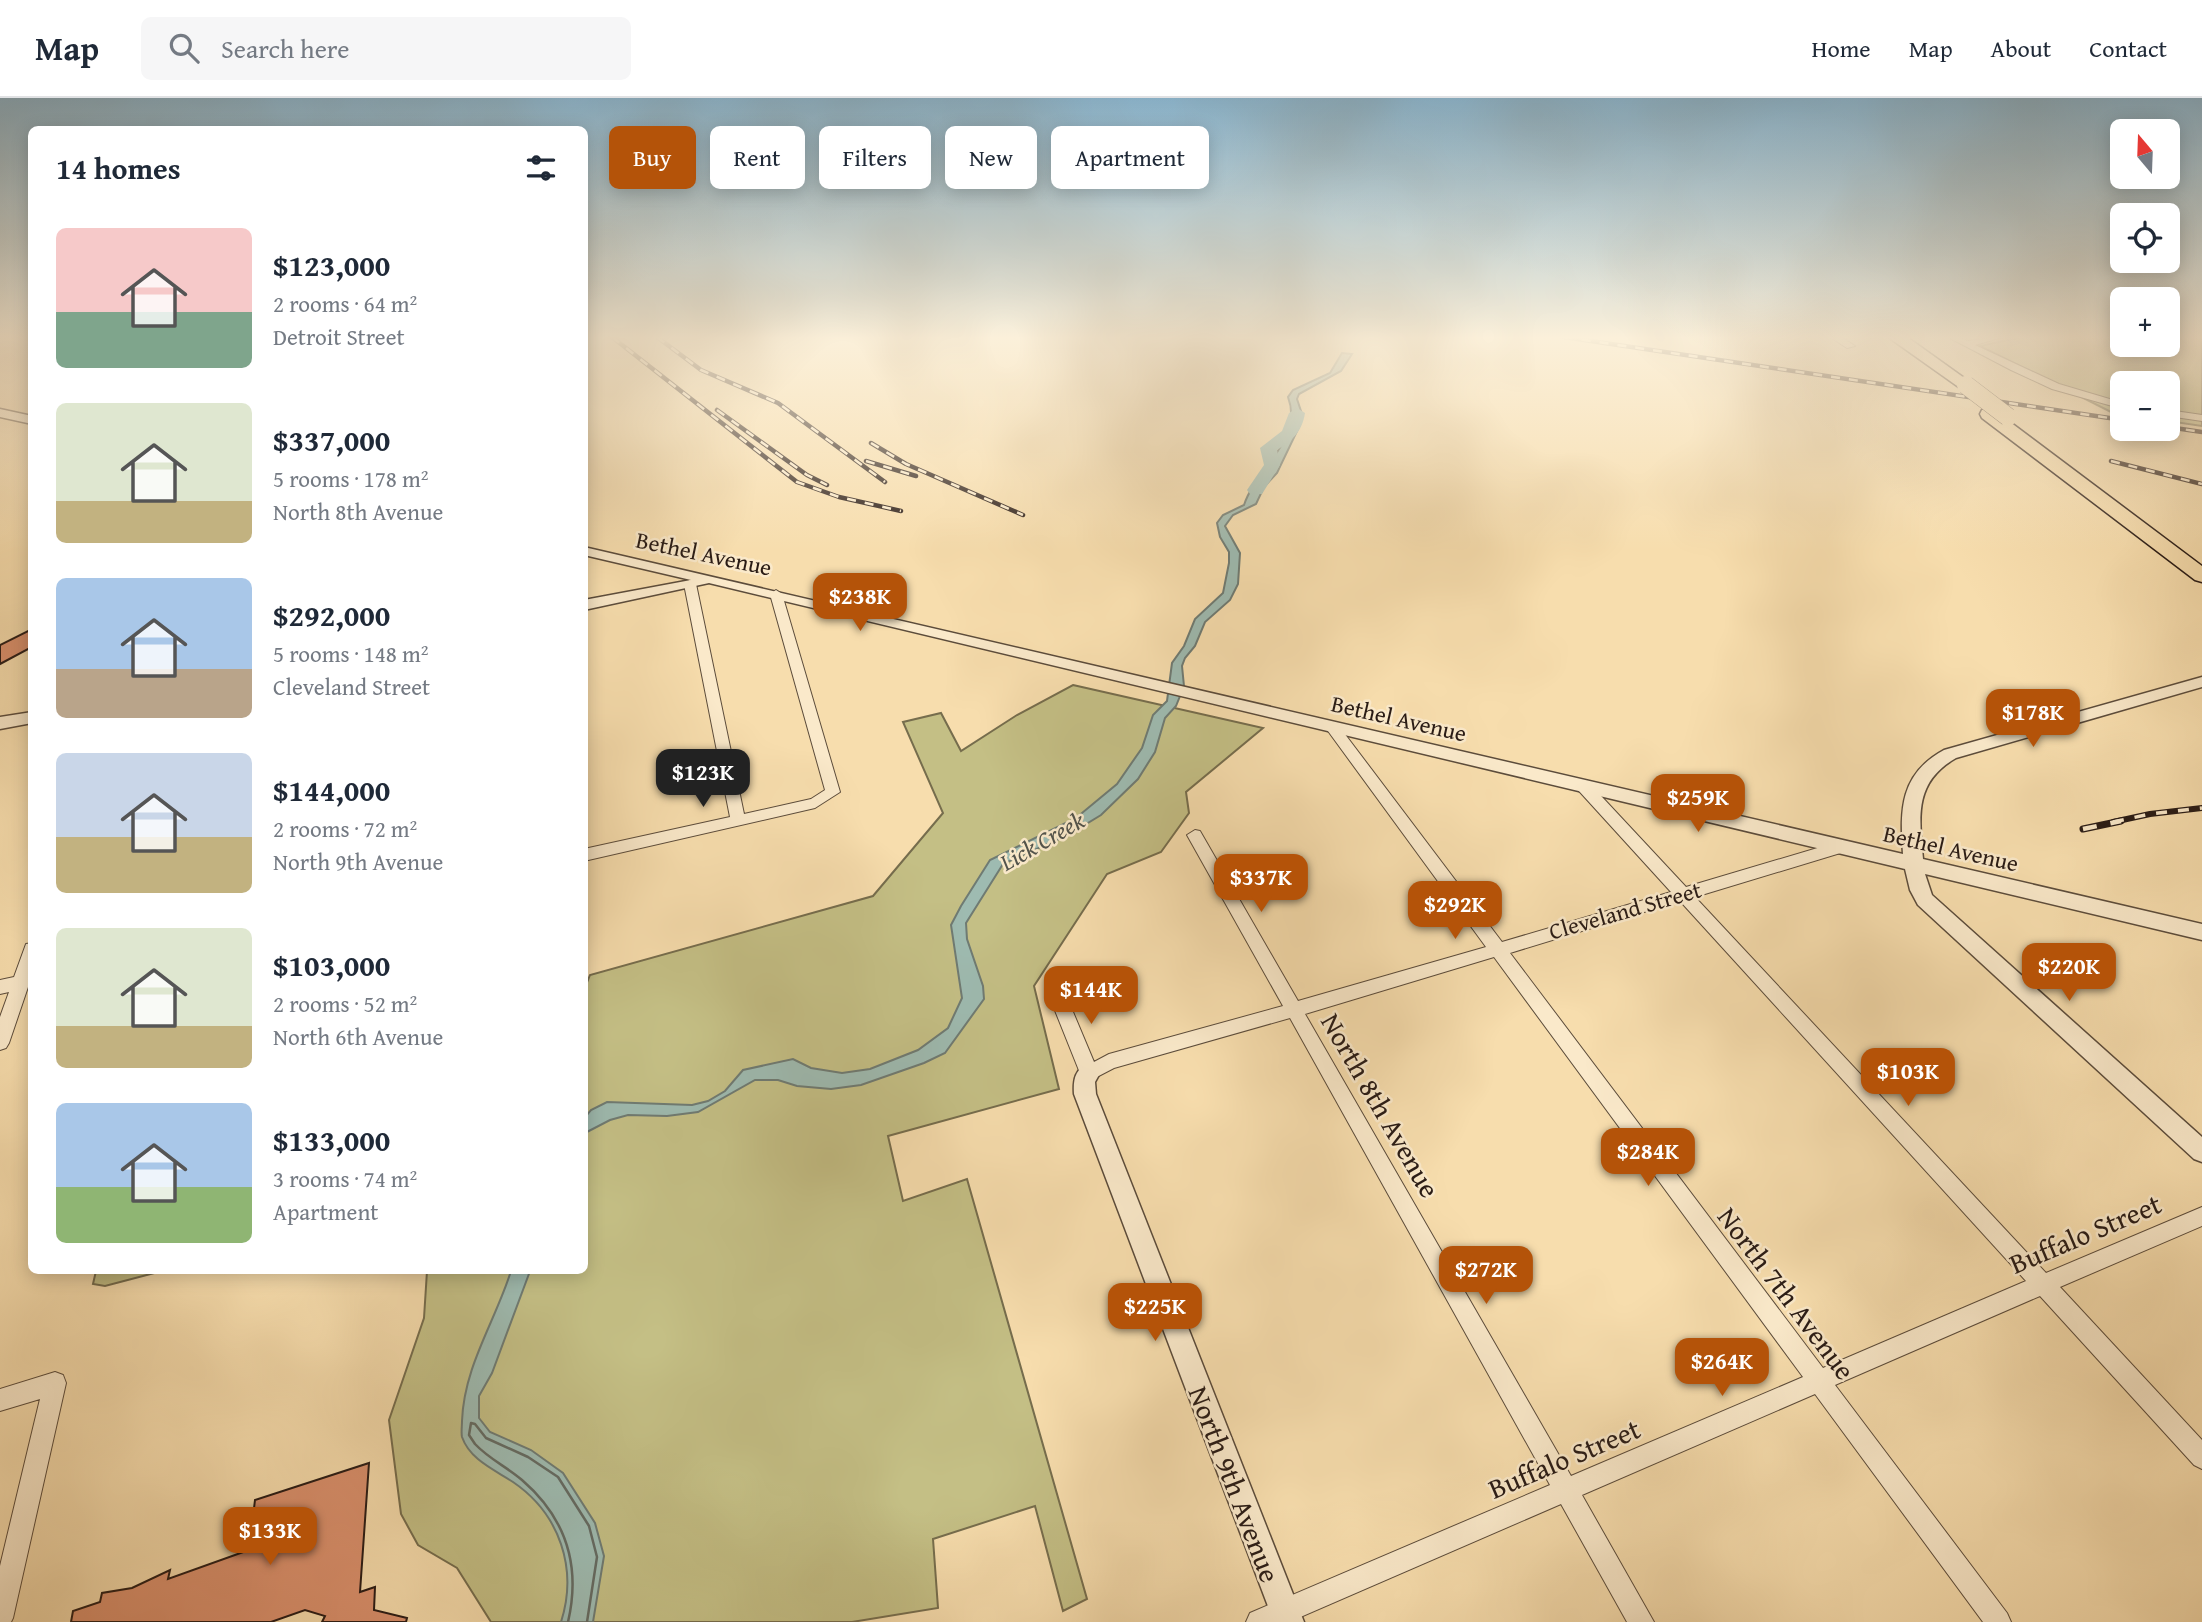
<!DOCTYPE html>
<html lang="en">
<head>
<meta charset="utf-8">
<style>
	:root { --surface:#fff; --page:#f6f6f7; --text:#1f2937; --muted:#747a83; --line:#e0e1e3; --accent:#b45309 }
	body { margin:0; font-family:"Gentium Book Plus",serif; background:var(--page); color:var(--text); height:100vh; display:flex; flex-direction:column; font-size:26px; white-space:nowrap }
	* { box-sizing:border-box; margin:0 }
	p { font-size:23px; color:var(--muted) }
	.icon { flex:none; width:38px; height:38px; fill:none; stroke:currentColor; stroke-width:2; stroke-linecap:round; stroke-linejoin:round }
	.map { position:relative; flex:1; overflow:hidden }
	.side { position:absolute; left:28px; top:28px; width:560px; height:1148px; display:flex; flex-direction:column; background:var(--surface); border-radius:10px; box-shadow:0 4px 18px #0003 }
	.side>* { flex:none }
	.banner { position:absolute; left:609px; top:28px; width:665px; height:63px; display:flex; gap:14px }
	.needle { width:46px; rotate:341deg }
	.buttons { position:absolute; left:2110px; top:21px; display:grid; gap:14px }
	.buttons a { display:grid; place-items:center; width:70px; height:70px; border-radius:10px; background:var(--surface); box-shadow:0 4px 18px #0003; font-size:35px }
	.price { position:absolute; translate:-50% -60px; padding:0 16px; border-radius:14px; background:var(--accent); color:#fff; font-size:23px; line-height:46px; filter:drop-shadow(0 2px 4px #0008) }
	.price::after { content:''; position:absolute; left:50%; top:42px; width:21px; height:16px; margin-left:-10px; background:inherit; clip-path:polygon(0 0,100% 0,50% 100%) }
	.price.selected { background:#222; color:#fff }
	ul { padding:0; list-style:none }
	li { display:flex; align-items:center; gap:21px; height:175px; padding:0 28px }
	li span { display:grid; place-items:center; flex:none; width:196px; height:140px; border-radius:10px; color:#555 }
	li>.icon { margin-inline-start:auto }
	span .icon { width:84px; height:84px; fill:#fffc; stroke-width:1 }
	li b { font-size:30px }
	h2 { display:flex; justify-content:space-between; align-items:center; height:84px; padding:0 28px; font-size:30px }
	.chip { padding:0 24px; border-radius:10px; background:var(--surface); box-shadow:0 4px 18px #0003; font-size:24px; line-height:63px }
	.chip.selected { background:var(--accent); color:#fff }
	header { display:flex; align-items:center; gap:42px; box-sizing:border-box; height:98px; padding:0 35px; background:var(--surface); border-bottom:2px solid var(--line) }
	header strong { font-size:33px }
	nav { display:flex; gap:38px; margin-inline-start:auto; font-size:24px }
	.search { width:490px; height:63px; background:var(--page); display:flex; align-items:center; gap:18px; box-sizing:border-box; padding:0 24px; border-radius:10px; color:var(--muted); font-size:26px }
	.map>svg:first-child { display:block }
</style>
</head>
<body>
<header>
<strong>Map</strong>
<div class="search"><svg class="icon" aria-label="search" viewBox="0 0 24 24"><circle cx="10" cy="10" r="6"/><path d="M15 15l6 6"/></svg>Search here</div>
<nav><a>Home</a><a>Map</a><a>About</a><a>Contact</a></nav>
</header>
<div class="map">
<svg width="2202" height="1524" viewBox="0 0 2202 1524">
	<rect width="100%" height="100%" fill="#f7ddad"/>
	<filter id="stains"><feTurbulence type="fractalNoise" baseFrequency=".00286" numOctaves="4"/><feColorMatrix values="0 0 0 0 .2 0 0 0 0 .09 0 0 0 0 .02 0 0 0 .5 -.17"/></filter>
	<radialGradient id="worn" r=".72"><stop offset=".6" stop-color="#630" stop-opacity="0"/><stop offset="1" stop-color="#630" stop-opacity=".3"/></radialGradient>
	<path fill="#c4bf85" stroke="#766d4d" stroke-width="2" d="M 2021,239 L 2123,239 L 2123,247 L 2168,247 L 2168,239 L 2202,239 L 2202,328 L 2168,323 L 2168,285 L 2123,285 L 2123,316 L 2113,315 L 1980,248 Z
		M 1073,587 L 1263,630 L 1186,694 L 1189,715 L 1161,754 L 1107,776 L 1034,888 L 1059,991 L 888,1038 L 903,1103 L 967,1081 L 1087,1501 L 1063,1513 L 1035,1408 L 933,1441 L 938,1510 L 852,1524 L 491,1524 L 457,1470 L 418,1447 L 401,1416 L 389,1322 L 424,1220 L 427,1173 L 584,1172 L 584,892 L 590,877 L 873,798 L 943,715 L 903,624 L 941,615 L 961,653 L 1017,617 Z
		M 96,1173 L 96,1172 L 162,1173 L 105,1188 L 93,1186 Z"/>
	<path fill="#9ebbb1" stroke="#6f7b73" stroke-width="2" d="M 1342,255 L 1352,256 L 1341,273 L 1299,296 L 1297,301 L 1302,316 L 1300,327 L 1277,375 L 1264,389 L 1256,406 L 1233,417 L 1225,428 L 1240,455 L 1238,486 L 1230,502 L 1205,524 L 1195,548 L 1185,560 L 1182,568 L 1184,588 L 1176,608 L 1165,620 L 1155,654 L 1138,681 L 1101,717 L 1068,737 L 1003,766 L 966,825 L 967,841 L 983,888 L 984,901 L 945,955 L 924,965 L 861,987 L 831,991 L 797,988 L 778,982 L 755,982 L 698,1014 L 667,1018 L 628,1017 L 610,1022 L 585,1035 L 585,1019 L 591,1012 L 607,1004 L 692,1007 L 708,1003 L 725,993 L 743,972 L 793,961 L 811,970 L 842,975 L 870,971 L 918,952 L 948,930 L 962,900 L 951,827 L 961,808 L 990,762 L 1076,720 L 1117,686 L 1142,650 L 1153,617 L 1167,603 L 1172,565 L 1184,548 L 1195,521 L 1223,495 L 1229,465 L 1229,454 L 1220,439 L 1217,425 L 1223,417 L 1244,407 C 1256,370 1304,342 1288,299 L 1293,292 L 1330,275 Z
		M 511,1173 L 530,1173 L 492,1275 L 479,1298 L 479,1320 L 490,1334 L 531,1352 L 563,1375 L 595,1425 L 604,1458 L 593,1524 L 561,1524 C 578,1471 560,1416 513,1384 C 495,1372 470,1362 462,1339 C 461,1335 462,1328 462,1323 C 464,1268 495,1224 511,1173 Z"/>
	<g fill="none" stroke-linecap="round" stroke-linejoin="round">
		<path stroke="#646b63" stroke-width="2.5" d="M 568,1524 C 581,1468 566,1420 522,1382 C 507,1369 489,1361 475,1346 L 469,1337 L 471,1325 L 475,1326 L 486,1340 L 528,1359 L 558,1379 L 589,1428 L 597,1459 L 587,1524"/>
		<path fill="#9ebbb1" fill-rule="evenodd" d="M 1297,310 L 1305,315 C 1302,334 1292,343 1277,352 L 1280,367 L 1262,396 L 1250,396 L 1247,392 L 1264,367 L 1260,350 L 1282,333 L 1289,315 Z"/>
	</g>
	<path fill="#da906d" stroke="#291b15" stroke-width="2" d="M 32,531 L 32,549 L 0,566 L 0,547 Z
		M 369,1365 L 360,1494 L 375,1489 L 374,1512 L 407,1520 L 406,1524 L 322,1524 L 325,1518 L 305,1512 L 271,1524 L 71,1524 L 73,1513 L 100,1504 L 102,1495 L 132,1490 L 170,1472 L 168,1481 L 249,1452 L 255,1402 Z"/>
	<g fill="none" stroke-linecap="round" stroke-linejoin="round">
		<defs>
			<path id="minor" d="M 1830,239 L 1841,239 L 1855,248 L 1847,250 Z
				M 1948,239 L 1960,239 L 1967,243 L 2003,239 L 1975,247 L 2059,286 L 2123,305 L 2123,311 L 2052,291 L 2011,272 Z
				M 2168,312 L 2202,317 L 2202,323 L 2168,318 Z
				M 690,482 L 696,486 L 744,716 L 811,701 L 825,692 L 770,496 L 776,492 L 782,496 L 840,694 L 815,710 L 584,763 L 584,751 L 730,719 L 684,486 Z
				M 1333,625 L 1338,627 L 1502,844 L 1671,794 L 1579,693 L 1577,689 L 1579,685 L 1589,685 L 1686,789 L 1841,743 L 1847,745 L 1849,749 L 1847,753 L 1695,799 L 2046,1175 L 2202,1109 L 2202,1128 L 2060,1189 L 2202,1342 L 2202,1371 L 2194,1367 L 2040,1198 L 1835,1287 L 2007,1515 L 2011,1524 L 1983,1524 L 1815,1296 L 1582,1397 L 1654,1524 L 1627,1524 L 1561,1406 L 1289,1524 L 1246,1524 L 1250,1515 L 1550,1387 L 1290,920 L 1114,970 L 1089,983 L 1082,980 L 1048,895 L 1051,890 L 1057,888 L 1063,890 L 1094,964 L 1109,956 L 1283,908 L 1187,737 L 1195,732 L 1200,733 L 1298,903 L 1486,849 L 1328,633 L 1326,630 L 1328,627 ZM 1680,803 L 2026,1183 L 1823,1270 L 1510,855 ZM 1494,859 L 1803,1279 L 1571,1378 L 1305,916 Z
				M 32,845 L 32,888 L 28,889 L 9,945 L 6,950 L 0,952 L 0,919 L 9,894 L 0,896 L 0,882 L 14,879 L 26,846 Z
				M 55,1274 L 63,1277 L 66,1285 L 13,1520 L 11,1524 L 0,1524 L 0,1468 L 40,1301 L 0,1313 L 0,1291 Z"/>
			<path id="tertiary" d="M 0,311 L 32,318 L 32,326 L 0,319 Z
				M 584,449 L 1903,756 C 1900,711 1900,676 1944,652 L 2202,579 L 2202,589 L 1956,660 C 1914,684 1919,718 1923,761 L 2202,826 L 2202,842 L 1925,776 L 1932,797 L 2202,1039 L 2202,1064 L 2194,1061 L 1918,807 L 1910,792 L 1905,771 L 709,485 L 584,512 L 584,502 L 691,482 L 584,457 Z
				M 32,614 L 32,625 L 0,631 L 0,619 Z
				M 1089,966 L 1097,968 L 1100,975 L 1095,984 L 1096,996 L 1304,1524 L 1274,1524 L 1074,996 C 1073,982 1075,970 1089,966 Z"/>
			<path id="primary" d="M 1888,239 L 1907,239 L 1974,287 L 1966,292 L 1960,290 Z
				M 1988,311 L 1994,312 L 2202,468 L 2202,484 L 2195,482 L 1982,320 L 1980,316 L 1982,312 Z"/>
		</defs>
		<use href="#minor" stroke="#5c4c3b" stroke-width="2"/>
		<use href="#tertiary" stroke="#5c4c3b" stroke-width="3"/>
		<use href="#primary" stroke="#291b15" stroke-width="3"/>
		<use href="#minor" fill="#fae9ca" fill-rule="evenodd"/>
		<use href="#tertiary" fill="#fae9ca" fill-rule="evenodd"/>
		<use href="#primary" fill="#f7ddad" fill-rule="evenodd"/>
		<defs>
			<path id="rail-far2" d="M 612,239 L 797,384 L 839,399 L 901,413
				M 657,239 L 701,272 L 778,305 L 885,384
				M 1564,239 L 2123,322
				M 717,312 L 807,377 L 827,387
				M 2168,329 L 2202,334
				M 871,345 L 906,366 L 1023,417
				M 866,363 L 916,378
				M 2111,363 L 2202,386"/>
			<path id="rail-far1" d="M 2113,724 L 2150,716 L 2202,710"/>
			<path id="rail" d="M 2083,731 L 2121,723"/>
		</defs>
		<use href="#rail-far2" stroke="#291b15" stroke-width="4.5"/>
		<use href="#rail-far1" stroke="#291b15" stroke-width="6"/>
		<use href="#rail" stroke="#291b15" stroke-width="7"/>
		<use href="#rail-far2" stroke="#fae9ca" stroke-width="2.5" stroke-dasharray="9" stroke-linecap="butt"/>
		<use href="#rail-far1" stroke="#fae9ca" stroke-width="3.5" stroke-dasharray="11" stroke-linecap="butt"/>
		<use href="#rail" stroke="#fae9ca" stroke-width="4.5" stroke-dasharray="14" stroke-linecap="butt"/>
		<defs>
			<path id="primary-bridge" d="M 1966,287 L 2008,319"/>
		</defs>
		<use href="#primary-bridge" stroke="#291b15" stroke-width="19" stroke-linecap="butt"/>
		<use href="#primary-bridge" stroke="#f7ddad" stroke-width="18"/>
	</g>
	<linearGradient id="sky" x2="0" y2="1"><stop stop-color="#8ab7d2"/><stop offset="0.53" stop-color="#fbf0da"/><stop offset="1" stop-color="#fbf0da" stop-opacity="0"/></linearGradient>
	<rect width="2202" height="453" fill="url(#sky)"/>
	<g text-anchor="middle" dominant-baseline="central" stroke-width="5" stroke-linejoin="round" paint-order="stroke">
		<g font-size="23" fill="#291b15" stroke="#fae9ca">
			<text transform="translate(704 455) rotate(12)">Bethel Avenue</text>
			<text transform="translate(1399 620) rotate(13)">Bethel Avenue</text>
			<text transform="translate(1951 750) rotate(13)">Bethel Avenue</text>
			<text transform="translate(1625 812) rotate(-16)">Cleveland Street</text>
		</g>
		<g font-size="24" font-style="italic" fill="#52534c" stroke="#fae9ca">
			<text transform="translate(1042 743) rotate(-30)">Lick Creek</text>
		</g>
		<g font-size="28" fill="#291b15" stroke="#fae9ca">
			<text transform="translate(1381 1007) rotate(60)">North 8th Avenue</text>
			<text transform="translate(2085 1135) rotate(-23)">Buffalo Street</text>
			<text transform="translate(1787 1195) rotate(53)">North 7th Avenue</text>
			<text transform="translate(1564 1360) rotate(-23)">Buffalo Street</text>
			<text transform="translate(1235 1386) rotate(69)">North 9th Avenue</text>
		</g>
	</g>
	<rect width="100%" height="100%" filter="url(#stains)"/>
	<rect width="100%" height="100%" fill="url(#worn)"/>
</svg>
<div class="buttons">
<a><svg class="needle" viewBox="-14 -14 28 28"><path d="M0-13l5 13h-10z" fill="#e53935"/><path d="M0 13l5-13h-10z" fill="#747a83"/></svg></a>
<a><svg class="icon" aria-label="locate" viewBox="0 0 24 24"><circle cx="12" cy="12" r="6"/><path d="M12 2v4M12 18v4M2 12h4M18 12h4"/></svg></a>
<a>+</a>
<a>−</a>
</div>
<b class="price" style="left:860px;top:535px">$238K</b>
<b class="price" style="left:2033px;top:651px">$178K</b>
<b class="price selected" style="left:703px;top:711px">$123K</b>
<b class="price" style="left:1698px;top:736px">$259K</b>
<b class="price" style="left:1261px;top:816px">$337K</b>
<b class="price" style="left:1455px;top:843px">$292K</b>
<b class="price" style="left:2069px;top:905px">$220K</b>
<b class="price" style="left:1091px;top:928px">$144K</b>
<b class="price" style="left:1908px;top:1010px">$103K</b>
<b class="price" style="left:1648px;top:1090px">$284K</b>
<b class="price" style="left:1486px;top:1208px">$272K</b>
<b class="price" style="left:1155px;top:1245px">$225K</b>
<b class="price" style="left:1722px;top:1300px">$264K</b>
<b class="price" style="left:270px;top:1469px">$133K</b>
<div class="banner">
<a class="chip selected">Buy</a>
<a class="chip">Rent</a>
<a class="chip">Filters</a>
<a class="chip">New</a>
<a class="chip">Apartment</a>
</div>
<section class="side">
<h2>14 homes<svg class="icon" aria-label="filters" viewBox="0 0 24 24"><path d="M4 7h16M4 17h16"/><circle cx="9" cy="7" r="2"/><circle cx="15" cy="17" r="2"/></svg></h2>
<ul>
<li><span style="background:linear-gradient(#f6c9c9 60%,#7fa58c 0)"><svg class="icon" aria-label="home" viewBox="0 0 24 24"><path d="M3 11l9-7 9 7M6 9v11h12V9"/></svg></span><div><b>$123,000</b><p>2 rooms · 64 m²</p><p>Detroit Street</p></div></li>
<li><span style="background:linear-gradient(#dfe7d0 70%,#c2b280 0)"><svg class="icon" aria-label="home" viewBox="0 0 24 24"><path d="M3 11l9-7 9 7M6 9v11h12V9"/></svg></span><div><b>$337,000</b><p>5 rooms · 178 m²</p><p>North 8th Avenue</p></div></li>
<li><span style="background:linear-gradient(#a9c7e8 65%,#b9a48a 0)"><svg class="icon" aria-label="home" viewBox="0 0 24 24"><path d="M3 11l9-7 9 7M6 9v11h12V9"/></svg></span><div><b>$292,000</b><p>5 rooms · 148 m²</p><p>Cleveland Street</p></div></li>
<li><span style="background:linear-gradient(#c9d6e8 60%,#c2b280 0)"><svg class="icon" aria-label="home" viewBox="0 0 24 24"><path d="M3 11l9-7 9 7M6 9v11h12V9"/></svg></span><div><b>$144,000</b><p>2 rooms · 72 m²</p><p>North 9th Avenue</p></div></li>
<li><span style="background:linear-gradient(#dfe7d0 70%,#c2b280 0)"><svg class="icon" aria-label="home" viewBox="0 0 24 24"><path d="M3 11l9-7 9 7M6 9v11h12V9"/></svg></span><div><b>$103,000</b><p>2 rooms · 52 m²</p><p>North 6th Avenue</p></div></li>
<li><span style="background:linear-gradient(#a9c7e8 60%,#8fb573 0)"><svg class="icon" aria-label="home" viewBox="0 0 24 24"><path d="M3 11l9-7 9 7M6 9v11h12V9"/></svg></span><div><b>$133,000</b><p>3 rooms · 74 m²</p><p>Apartment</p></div></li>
</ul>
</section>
</div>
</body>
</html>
